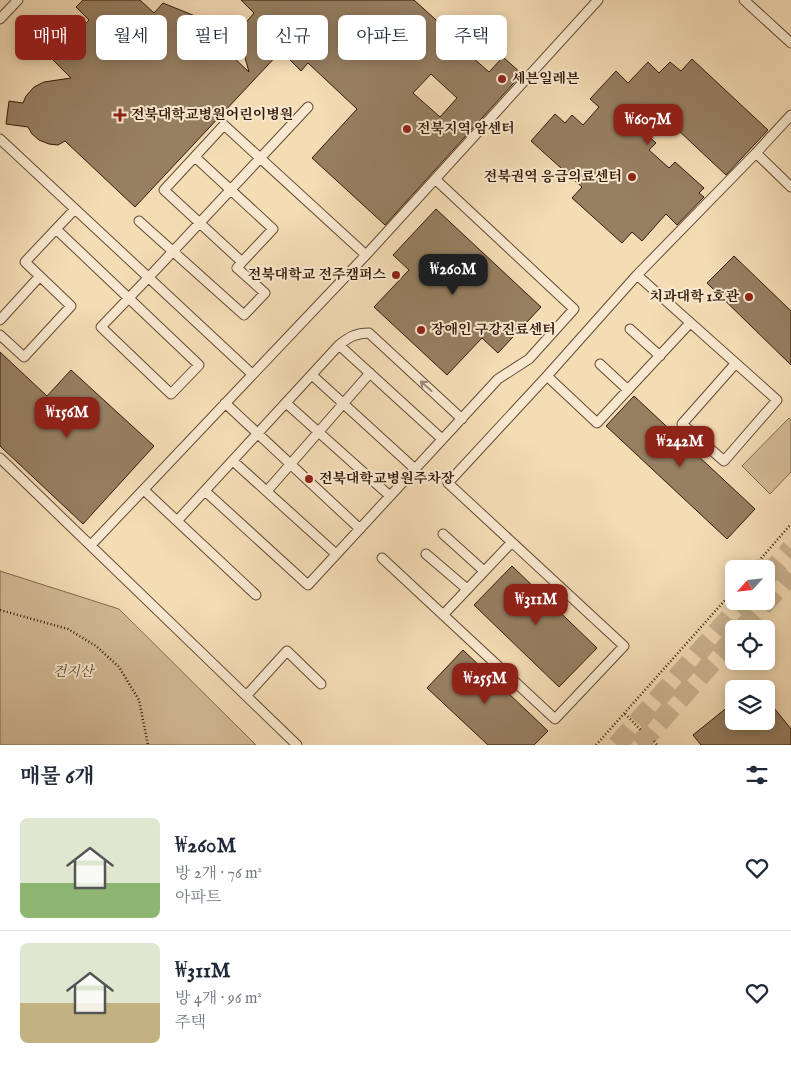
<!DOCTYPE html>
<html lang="ko">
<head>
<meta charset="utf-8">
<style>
	:root { --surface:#fff; --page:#f2f2f3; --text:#1f2937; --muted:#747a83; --line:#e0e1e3; --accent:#8f2418 }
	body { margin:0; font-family:"IM FELL English","Noto Serif KR",serif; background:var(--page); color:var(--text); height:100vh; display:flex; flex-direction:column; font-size:19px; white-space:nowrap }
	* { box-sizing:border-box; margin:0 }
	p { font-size:16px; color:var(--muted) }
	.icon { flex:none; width:28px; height:28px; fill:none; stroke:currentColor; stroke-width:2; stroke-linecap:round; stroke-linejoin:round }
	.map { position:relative; height:745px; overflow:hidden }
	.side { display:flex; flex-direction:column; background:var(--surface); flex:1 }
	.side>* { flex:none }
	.guide { position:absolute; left:15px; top:15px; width:500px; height:45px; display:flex; gap:10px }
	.needle { width:32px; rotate:243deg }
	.buttons { position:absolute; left:725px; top:560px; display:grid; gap:10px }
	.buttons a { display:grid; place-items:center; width:50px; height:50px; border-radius:8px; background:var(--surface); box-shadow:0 2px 12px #0003; font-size:25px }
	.price { position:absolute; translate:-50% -42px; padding:0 11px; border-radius:10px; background:var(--accent); color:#fff; font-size:16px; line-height:32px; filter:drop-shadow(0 1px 2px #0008) }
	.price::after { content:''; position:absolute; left:50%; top:30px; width:15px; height:11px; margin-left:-8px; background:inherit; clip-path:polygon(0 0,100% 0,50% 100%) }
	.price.current { background:#222; color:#fff }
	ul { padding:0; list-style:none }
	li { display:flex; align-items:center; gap:15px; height:125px; padding:0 20px }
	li+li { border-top:1px solid var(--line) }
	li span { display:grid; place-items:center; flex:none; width:140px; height:100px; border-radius:8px; color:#555 }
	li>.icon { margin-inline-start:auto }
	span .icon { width:60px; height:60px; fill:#fffc; stroke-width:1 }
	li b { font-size:21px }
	h2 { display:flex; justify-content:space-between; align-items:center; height:60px; padding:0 20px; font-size:21px }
	.chip { padding:0 18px; border-radius:8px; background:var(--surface); box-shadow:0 2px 12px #0003; font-size:18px; line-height:45px }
	.chip.current { background:var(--accent); color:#fff }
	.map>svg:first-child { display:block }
</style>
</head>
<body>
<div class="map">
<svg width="791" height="745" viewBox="0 0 791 745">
	<rect width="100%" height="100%" fill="#f4dcb5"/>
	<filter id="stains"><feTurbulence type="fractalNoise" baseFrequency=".004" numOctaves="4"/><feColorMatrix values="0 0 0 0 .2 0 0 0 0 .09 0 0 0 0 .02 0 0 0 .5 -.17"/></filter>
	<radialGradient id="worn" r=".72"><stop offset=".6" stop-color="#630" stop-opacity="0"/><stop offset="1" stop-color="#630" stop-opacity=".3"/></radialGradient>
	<path fill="#d3bb98" stroke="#826a50" d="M 789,418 L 791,420 L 791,472 L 770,494 L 742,466 Z
		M 0,571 L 119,609 L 256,745 L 0,745 Z"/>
	<path fill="#977f62" stroke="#321a09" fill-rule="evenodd" d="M 83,0 L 140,0 L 154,13 L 163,3 L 200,18 L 215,40 L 249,72 L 238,32 L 254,13 L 241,0 L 414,0 L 457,39 L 454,41 L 489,72 L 503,57 L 522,74 L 385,225 L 312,158 L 357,109 L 308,63 L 301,71 L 281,51 L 135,207 L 65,141 L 58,145 L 49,144 L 39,140 L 32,134 L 28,127 L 6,124 L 9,101 L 23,103 L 26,96 L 34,87 L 44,82 L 71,78 L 52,59 L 89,20 L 76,7 ZM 431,74 L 457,98 L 440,117 L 413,93 Z
		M 692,59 L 768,130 L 726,175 L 662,115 L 646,134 L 656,143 L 649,150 L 669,168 L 675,162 L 704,188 L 699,193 L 704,197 L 677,225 L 666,214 L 642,241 L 632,232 L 622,243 L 572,198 L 582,187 L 531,141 L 555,114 L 565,123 L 572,115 L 583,125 L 599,107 L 590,99 L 616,71 L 628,83 L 648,62 L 659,73 L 670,62 L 681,71 Z
		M 436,209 L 541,307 L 498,353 L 482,338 L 447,375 L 374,307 L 409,270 L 393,255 Z
		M 734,256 L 791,311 L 791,365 L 707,283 Z
		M 0,352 L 47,396 L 71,370 L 154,446 L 83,524 L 0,446 Z
		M 634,396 L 755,509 L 727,539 L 606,426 Z
		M 512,566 L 597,648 L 559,687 L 474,605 Z
		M 463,650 L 548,731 L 534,745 L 488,745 L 427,688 Z
		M 766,698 L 791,729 L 791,745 L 701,745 L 693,735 L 734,702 L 734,721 L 766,721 Z"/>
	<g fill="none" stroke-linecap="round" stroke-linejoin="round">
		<path stroke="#cdb593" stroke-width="20" stroke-dasharray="20 10" stroke-linecap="butt" d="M 766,577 L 791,549
			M 742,629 L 791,574
			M 617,745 L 744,601
			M 639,745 L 734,638"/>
		<defs>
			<path id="service" d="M 744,0 L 791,43
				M 0,19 L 18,0
				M 0,139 L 252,374
				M 756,153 L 791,187
				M 195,157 L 273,229 L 242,262 L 164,190 L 224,125 L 366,255
				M 75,209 L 56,229 L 199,365 L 171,394 L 101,327 L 149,277 L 308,107
				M 139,221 L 244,315 L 265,293 L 237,268 L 242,262
				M 637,275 L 777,400 L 724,461 L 682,424 L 735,364
				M 0,320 L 40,276
				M 630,329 L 660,356
				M 0,335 L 24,357 L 71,306 L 25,262 L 56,229
				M 339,345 C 349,337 356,333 369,333 L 462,419
				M 600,364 L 628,390
				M 312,375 L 415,469
				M 547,376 L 597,423 L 690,323
				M 225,403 L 360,529
				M 286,403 L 390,496
				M 0,458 L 297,745
				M 233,461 L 336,554
				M 144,490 L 177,521
				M 205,491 L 308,585 L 498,379 L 529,359 L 574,309 L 435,179
				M 267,491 L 370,373
				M 443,534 L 484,571
				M 91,545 L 366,255 L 598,0
				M 426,554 L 467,589
				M 382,558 L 555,719 L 624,646 L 448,483 L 547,376 L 637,275 L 756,153 L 791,115
				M 256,595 L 177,521 L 339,345 L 442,439
				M 443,615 L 511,543
				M 247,695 L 287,651 L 321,684"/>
		</defs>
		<use href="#service" stroke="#624a34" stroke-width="11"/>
		<path stroke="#321a09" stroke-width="2.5" stroke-dasharray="1 2.5" stroke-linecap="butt" d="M 752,569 L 791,524
			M 0,610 L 68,629 L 96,646 L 119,667 L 139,700 L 148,745
			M 625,714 L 642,731
			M 654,741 L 657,745
			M 596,745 L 734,590"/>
		<use href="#service" stroke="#f8e8cf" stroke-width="9"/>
	</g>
	<defs><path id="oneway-shaft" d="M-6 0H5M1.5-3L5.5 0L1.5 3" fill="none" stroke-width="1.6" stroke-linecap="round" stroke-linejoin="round" transform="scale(1.25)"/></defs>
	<use stroke="#9f8b76" href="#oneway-shaft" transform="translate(426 386) rotate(-138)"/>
	<g fill="#8f2418" stroke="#f8e8cf" stroke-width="2">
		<circle cx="502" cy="79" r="5"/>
		<path d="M117.5 107.5h5v5h5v5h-5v5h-5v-5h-5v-5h5z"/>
		<circle cx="407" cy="129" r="5"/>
		<circle cx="632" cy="177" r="5"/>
		<circle cx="396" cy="275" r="5"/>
		<circle cx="749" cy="297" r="5"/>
		<circle cx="421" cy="330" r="5"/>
		<circle cx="309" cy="479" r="5"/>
	</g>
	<g text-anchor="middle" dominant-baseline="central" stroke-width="4" stroke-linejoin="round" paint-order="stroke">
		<g font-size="14" font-weight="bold" fill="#321a09" stroke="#f8e8cf" text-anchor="start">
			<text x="512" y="79">세븐일레븐</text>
			<text x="131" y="115">전북대학교병원어린이병원</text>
			<text x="417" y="129">전북지역 암센터</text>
			<text x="622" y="177" text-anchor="end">전북권역 응급의료센터</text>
			<text x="386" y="275" text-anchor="end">전북대학교 전주캠퍼스</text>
			<text x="739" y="297" text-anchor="end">치과대학 1호관</text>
			<text x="431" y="330">장애인 구강진료센터</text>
			<text x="319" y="479">전북대학교병원주차장</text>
		</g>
		<g font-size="14" font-style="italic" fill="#624a34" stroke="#f8e8cf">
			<text x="73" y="672">건지산</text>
		</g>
	</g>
	<rect width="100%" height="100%" filter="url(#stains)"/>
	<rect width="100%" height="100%" fill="url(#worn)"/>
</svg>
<div class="buttons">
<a><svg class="needle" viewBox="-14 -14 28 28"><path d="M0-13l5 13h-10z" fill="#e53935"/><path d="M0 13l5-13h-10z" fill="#747a83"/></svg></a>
<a><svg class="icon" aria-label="locate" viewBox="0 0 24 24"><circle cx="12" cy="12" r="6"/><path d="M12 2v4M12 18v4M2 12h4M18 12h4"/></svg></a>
<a><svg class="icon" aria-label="layers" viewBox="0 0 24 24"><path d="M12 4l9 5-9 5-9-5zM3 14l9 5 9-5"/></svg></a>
</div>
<b class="price" style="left:648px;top:146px">₩607M</b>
<b class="price current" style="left:453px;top:296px">₩260M</b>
<b class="price" style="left:67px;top:439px">₩156M</b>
<b class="price" style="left:680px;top:468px">₩242M</b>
<b class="price" style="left:536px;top:626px">₩311M</b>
<b class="price" style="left:485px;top:705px">₩255M</b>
<div class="guide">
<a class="chip current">매매</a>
<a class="chip">월세</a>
<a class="chip">필터</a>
<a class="chip">신규</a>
<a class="chip">아파트</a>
<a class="chip">주택</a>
</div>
</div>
<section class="side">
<h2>매물 6개<svg class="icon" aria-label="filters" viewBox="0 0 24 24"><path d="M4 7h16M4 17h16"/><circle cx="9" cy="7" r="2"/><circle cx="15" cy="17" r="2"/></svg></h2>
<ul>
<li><span style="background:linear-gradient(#dfe7d0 65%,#8fb573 0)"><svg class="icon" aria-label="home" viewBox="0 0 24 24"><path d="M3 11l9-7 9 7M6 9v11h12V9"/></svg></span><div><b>₩260M</b><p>방 2개 · 76 m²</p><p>아파트</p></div><svg class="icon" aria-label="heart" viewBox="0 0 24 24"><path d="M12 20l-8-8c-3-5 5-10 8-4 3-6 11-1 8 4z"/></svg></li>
<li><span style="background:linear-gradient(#dfe7d0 60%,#c2b280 0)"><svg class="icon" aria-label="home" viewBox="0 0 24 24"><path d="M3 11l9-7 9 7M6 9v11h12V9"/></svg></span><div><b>₩311M</b><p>방 4개 · 96 m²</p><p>주택</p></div><svg class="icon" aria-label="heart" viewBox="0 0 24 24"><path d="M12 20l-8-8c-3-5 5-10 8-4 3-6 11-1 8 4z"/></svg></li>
</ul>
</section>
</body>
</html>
